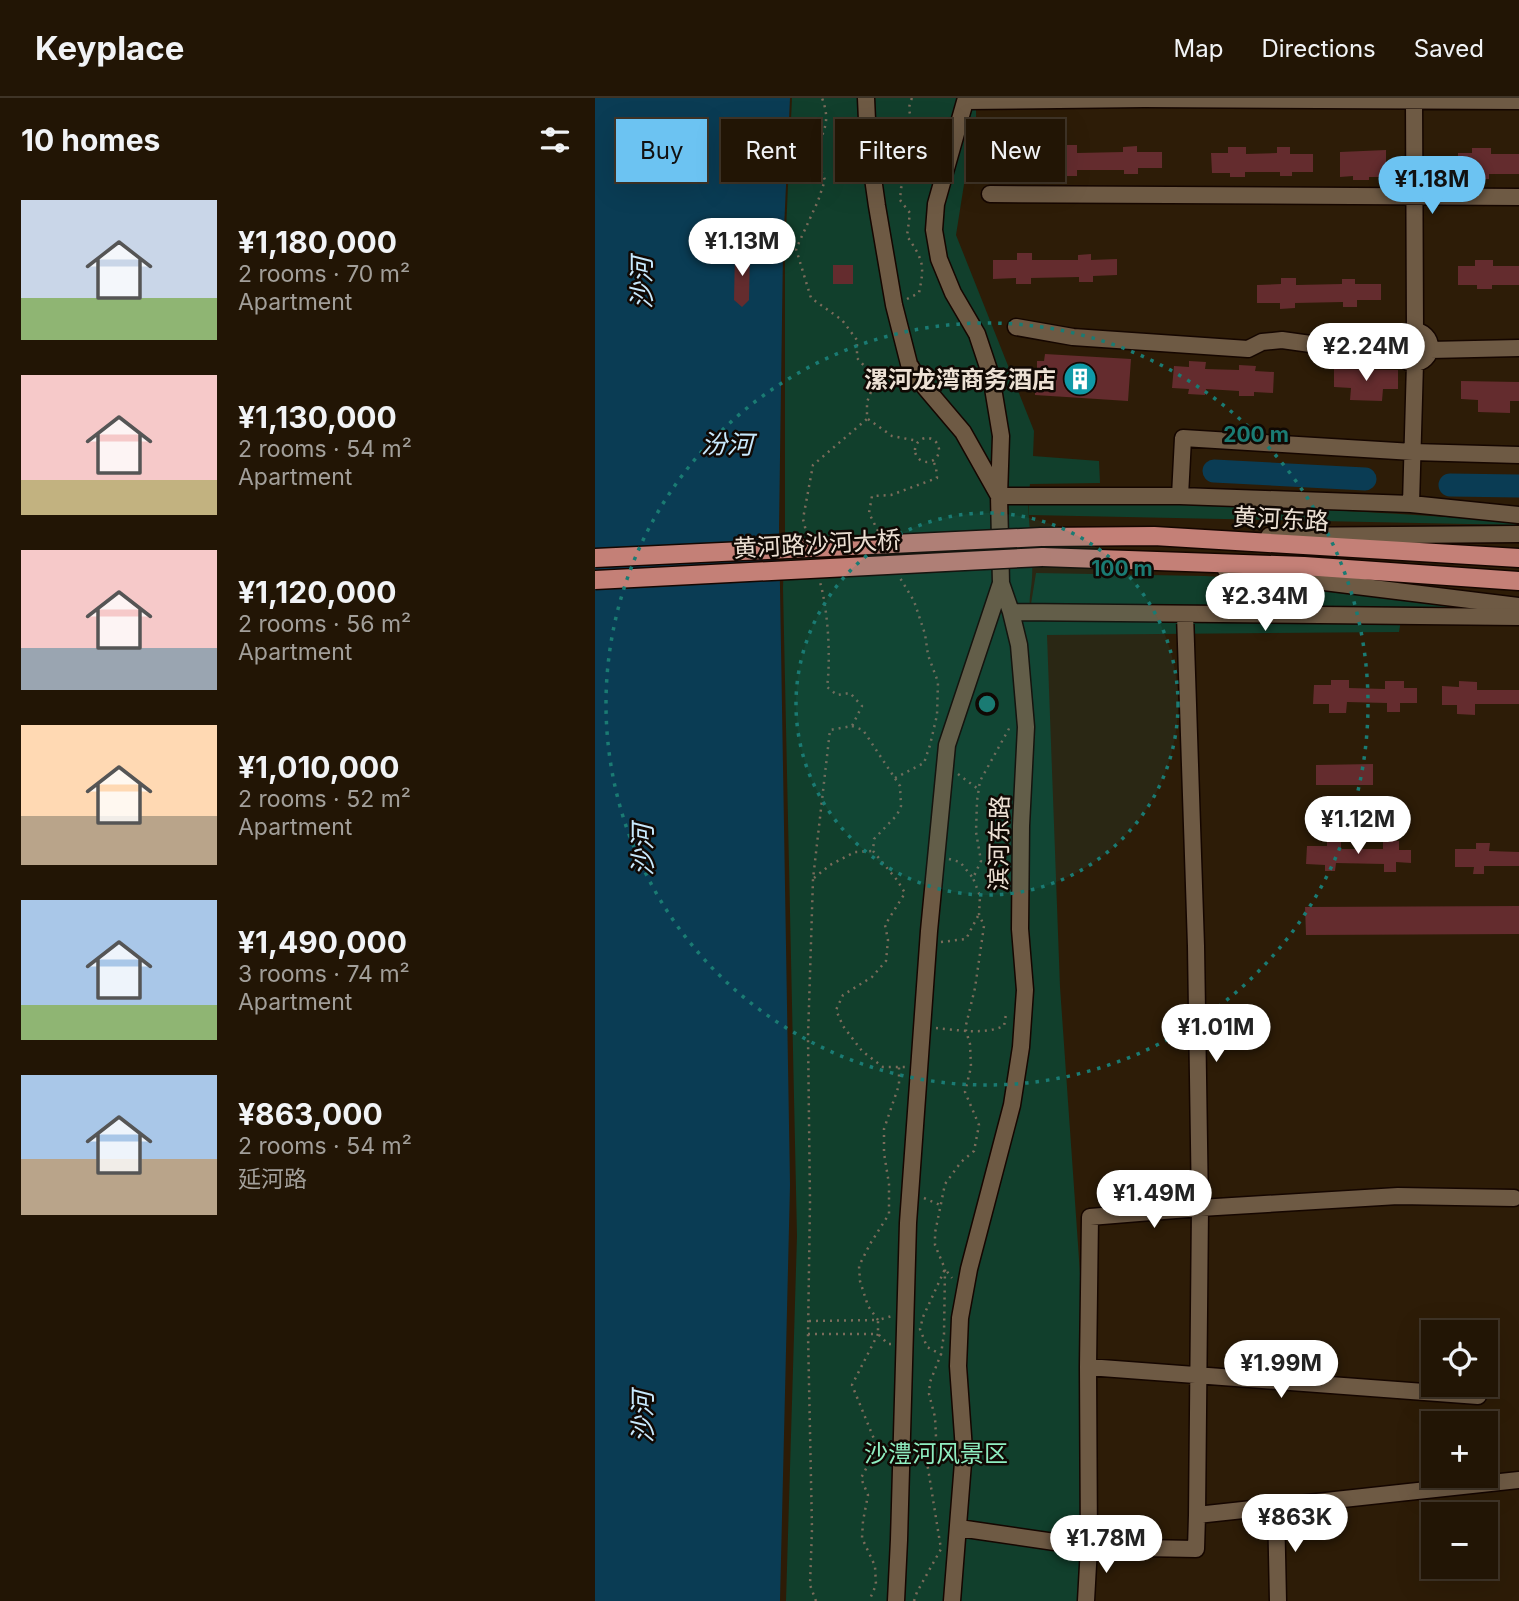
<!DOCTYPE html>
<html lang="en">
<head>
<meta charset="utf-8">
<style>
	:root { --surface:#221505; --page:#2a1e0f; --text:#f1f3f6; --muted:#a29f9a; --line:#3f3427; --accent:#6cc3f2 }
	body { margin:0; font-family:Inter,"Noto Sans SC",sans-serif; background:var(--page); color:var(--text); height:100vh; display:flex; flex-direction:column; font-size:26px; white-space:nowrap }
	* { box-sizing:border-box; margin:0 }
	p { font-size:23px; color:var(--muted) }
	.icon { flex:none; width:38px; height:38px; fill:none; stroke:currentColor; stroke-width:2; stroke-linecap:round; stroke-linejoin:round }
	.map { position:relative; flex:1; overflow:hidden }
	.drawer { display:flex; flex-direction:column; background:var(--surface); width:595px }
	.drawer>* { flex:none }
	.banner { position:absolute; left:21px; top:21px; width:665px; height:63px; display:flex; gap:14px }
	.tools { position:absolute; left:826px; top:1222px; display:grid; gap:14px }
	.tools a { display:grid; place-items:center; width:77px; height:77px; border-radius:0px; background:var(--surface); box-shadow:0 7px 28px #0002,0 0 0 2px var(--line); font-size:35px }
	.price { position:absolute; translate:-50% -60px; padding:0 16px; border-radius:24px; background:#fff; color:#222; font-size:23px; line-height:46px; filter:drop-shadow(0 2px 4px #0008) }
	.price::after { content:''; position:absolute; left:50%; top:42px; width:21px; height:16px; margin-left:-10px; background:inherit; clip-path:polygon(0 0,100% 0,50% 100%) }
	.price.on { background:var(--accent); color:#111 }
	ul { padding:0; list-style:none }
	li { display:flex; align-items:center; gap:21px; height:175px; padding:0 21px }
	li span { display:grid; place-items:center; flex:none; width:196px; height:140px; border-radius:0px; color:#555 }
	li>.icon { margin-inline-start:auto }
	span .icon { width:84px; height:84px; fill:#fffc; stroke-width:1 }
	li b { font-size:30px }
	h2 { display:flex; justify-content:space-between; align-items:center; height:84px; padding:0 21px; font-size:30px }
	.tag { padding:0 24px; border-radius:0px; background:var(--surface); box-shadow:0 7px 28px #0002,0 0 0 2px var(--line); font-size:24px; line-height:63px }
	.tag.on { background:var(--accent); color:#111 }
	header { display:flex; align-items:center; gap:42px; box-sizing:border-box; height:98px; padding:0 35px; background:var(--surface); border-bottom:2px solid var(--line) }
	header strong { font-size:33px }
	nav { display:flex; gap:38px; margin-inline-start:auto; font-size:24px }
	main { display:flex; flex:1; min-height:0 }
	.map>svg:first-child { display:block }
</style>
</head>
<body>
<header>
<strong>Keyplace</strong>
<nav><a>Map</a><a>Directions</a><a>Saved</a></nav>
</header>
<main>
<section class="drawer">
<h2>10 homes<svg class="icon" aria-label="filters" viewBox="0 0 24 24"><path d="M4 7h16M4 17h16"/><circle cx="9" cy="7" r="2"/><circle cx="15" cy="17" r="2"/></svg></h2>
<ul>
<li><span style="background:linear-gradient(#c9d6e8 70%,#8fb573 0)"><svg class="icon" aria-label="home" viewBox="0 0 24 24"><path d="M3 11l9-7 9 7M6 9v11h12V9"/></svg></span><div><b>¥1,180,000</b><p>2 rooms · 70 m²</p><p>Apartment</p></div></li>
<li><span style="background:linear-gradient(#f6c9c9 75%,#c2b280 0)"><svg class="icon" aria-label="home" viewBox="0 0 24 24"><path d="M3 11l9-7 9 7M6 9v11h12V9"/></svg></span><div><b>¥1,130,000</b><p>2 rooms · 54 m²</p><p>Apartment</p></div></li>
<li><span style="background:linear-gradient(#f6c9c9 70%,#9aa5b1 0)"><svg class="icon" aria-label="home" viewBox="0 0 24 24"><path d="M3 11l9-7 9 7M6 9v11h12V9"/></svg></span><div><b>¥1,120,000</b><p>2 rooms · 56 m²</p><p>Apartment</p></div></li>
<li><span style="background:linear-gradient(#ffd9b3 65%,#b9a48a 0)"><svg class="icon" aria-label="home" viewBox="0 0 24 24"><path d="M3 11l9-7 9 7M6 9v11h12V9"/></svg></span><div><b>¥1,010,000</b><p>2 rooms · 52 m²</p><p>Apartment</p></div></li>
<li><span style="background:linear-gradient(#a9c7e8 75%,#8fb573 0)"><svg class="icon" aria-label="home" viewBox="0 0 24 24"><path d="M3 11l9-7 9 7M6 9v11h12V9"/></svg></span><div><b>¥1,490,000</b><p>3 rooms · 74 m²</p><p>Apartment</p></div></li>
<li><span style="background:linear-gradient(#a9c7e8 60%,#b9a48a 0)"><svg class="icon" aria-label="home" viewBox="0 0 24 24"><path d="M3 11l9-7 9 7M6 9v11h12V9"/></svg></span><div><b>¥863,000</b><p>2 rooms · 54 m²</p><p>延河路</p></div></li>
</ul>
</section>
<div class="map">
<svg width="924" height="1503" viewBox="0 0 924 1503">
	<rect width="100%" height="100%" fill="#2d1c07"/>
	<path fill="#113f2c" d="M 197,0 L 381,0 L 381,55 L 373,61 L 361,137 L 439,333 L 438,358 L 504,363 L 505,385 L 435,386 C 430,418 439,448 437,480 C 436,496 433,500 436,518 L 806,522 L 804,534 L 452,537 L 465,889 L 485,1175 L 487,1449 L 483,1503 L 191,1503 L 202,1138 L 188,490 L 190,433 L 190,154 Z
		M 434,404 C 596,405 759,411 920,424 L 922,427 L 434,417 Z
		M 441,475 L 610,478 L 702,484 L 916,513 L 436,506 Z"/>
	<path fill="#0a3c54" d="M 0,0 L 195,0 L 188,153 L 184,429 L 195,1087 L 185,1503 L 0,1503 Z"/>
	<g fill="none" stroke-linecap="round" stroke-linejoin="round">
		<path stroke="#0a3c54" stroke-width="23" d="M 619,373 L 770,381
			M 855,387 L 924,388"/>
	</g>
	<path fill="#642c2e" d="M 467,47 L 482,47 L 482,55 L 528,54 L 528,49 L 542,48 L 542,54 L 567,54 L 567,70 L 543,70 L 543,76 L 529,76 L 529,72 L 482,72 L 482,78 L 466,78 L 466,73 L 443,73 L 443,54 L 467,54 Z
		M 633,49 L 651,49 L 651,56 L 682,55 L 682,49 L 695,49 L 695,56 L 718,56 L 718,74 L 697,74 L 697,78 L 685,78 L 685,74 L 650,74 L 650,79 L 635,79 L 635,75 L 617,75 L 616,55 L 633,55 Z
		M 877,50 L 896,50 L 896,56 L 924,56 L 924,76 L 894,76 L 894,81 L 878,81 L 878,77 L 863,77 L 863,55 L 877,55 Z
		M 791,52 L 791,79 L 774,79 L 774,82 L 758,82 L 758,78 L 745,79 L 745,54 Z
		M 140,153 L 155,154 L 154,202 L 147,209 L 139,202 Z
		M 422,155 L 437,155 L 437,162 L 483,162 L 483,157 L 496,156 L 496,162 L 522,161 L 522,177 L 498,178 L 498,184 L 484,184 L 484,179 L 436,180 L 436,186 L 421,186 L 421,180 L 398,181 L 398,162 L 422,162 Z
		M 880,162 L 898,162 L 898,168 L 924,168 L 924,187 L 897,187 L 897,191 L 882,191 L 882,187 L 863,187 L 863,168 L 880,168 Z
		M 238,167 L 258,167 L 258,186 L 238,186 Z
		M 686,180 L 701,180 L 701,187 L 747,186 L 747,181 L 760,181 L 760,186 L 786,186 L 786,202 L 762,202 L 762,209 L 748,209 L 748,204 L 700,205 L 700,210 L 685,211 L 685,205 L 662,205 L 662,187 L 686,186 Z
		M 450,256 L 536,261 L 533,303 L 440,297 L 440,292 L 435,291 L 436,270 L 442,271 L 442,263 L 449,263 Z
		M 594,263 L 611,264 L 610,271 L 644,272 L 644,267 L 661,268 L 660,273 L 679,274 L 678,295 L 659,294 L 659,298 L 644,298 L 644,293 L 611,291 L 610,297 L 593,296 L 594,291 L 577,290 L 579,268 L 594,269 Z
		M 739,271 L 803,272 L 803,291 L 788,291 L 787,303 L 755,302 L 756,290 L 739,289 Z
		M 866,283 L 924,284 L 924,303 L 915,303 L 915,315 L 883,314 L 883,302 L 866,301 Z
		M 736,582 L 754,582 L 754,590 L 790,591 L 790,583 L 809,583 L 809,590 L 822,590 L 822,605 L 805,605 L 805,614 L 792,614 L 792,605 L 752,604 L 751,615 L 734,615 L 734,606 L 718,606 L 719,587 L 736,587 Z
		M 864,583 L 882,584 L 882,592 L 924,592 L 924,606 L 880,606 L 880,617 L 862,616 L 862,607 L 847,607 L 847,588 L 864,589 Z
		M 778,666 L 778,687 L 721,687 L 721,667 Z
		M 732,742 L 746,742 L 746,751 L 788,751 L 788,743 L 804,743 L 804,752 L 816,752 L 816,765 L 801,764 L 801,774 L 789,774 L 789,766 L 741,765 L 740,773 L 730,773 L 730,767 L 711,766 L 712,748 L 732,748 Z
		M 881,745 L 895,745 L 894,753 L 924,754 L 924,768 L 889,768 L 889,776 L 878,776 L 879,769 L 860,769 L 860,751 L 881,751 Z
		M 924,808 L 924,836 L 711,837 L 710,809 Z"/>
	<g fill="none" stroke-linecap="round" stroke-linejoin="round">
		<defs>
			<path id="minor" d="M 271,0 L 273,45 L 282,108 L 299,207 L 314,266 L 323,281 L 368,334 L 404,398 L 585,398 L 816,406 L 924,417
				M 819,2 L 820,233
				M 371,3 L 549,1 L 924,3
				M 395,96 L 924,99
				M 421,229 L 478,239 L 653,251 L 667,244 L 687,242 L 737,249 L 752,247 L 782,238 L 810,236
				M803 249a16 16 0 1 1 32 0a16 16 0 1 1-32 0Z
				M 835,252 L 924,250
				M 585,398 L 588,340 L 818,354 L 924,357
				M 816,406 L 820,265
				M 674,438 L 924,436
				M 631,472 L 924,508
				M 416,514 L 924,519
				M 590,516 L 601,848 L 605,1110 L 602,1417
				M 493,1269 L 883,1298
				M 681,1409 L 683,1503
				M 364,1430 L 494,1449 L 601,1451 L 602,1417 L 924,1382
				M 301,1503 L 304,1442 L 313,1125 L 334,833 L 352,647 L 406,485
				M 357,1503 L 369,1352 L 363,1268 L 365,1220 L 374,1171 L 417,1007 L 426,949 L 430,892 L 425,831 L 426,728 L 431,629 L 424,547 L 416,514 L 406,485 L 404,398 L 406,338 L 396,278 L 382,236 L 358,195 L 344,161 L 339,132 L 341,106 L 371,0
				M 491,1503 L 494,1449 L 493,1269 L 495,1119 L 605,1110 L 803,1098 L 919,1100"/>
			<path id="major" d="M 446,439 L 559,438 L 924,460
				M 447,459 L 709,468 L 924,483"/>
		</defs>
		<use href="#minor" stroke="#150600" stroke-width="19"/>
		<use href="#major" stroke="#150600" stroke-width="21"/>
		<path stroke="#7b6c5b" stroke-width="2.5" stroke-dasharray="2 5" stroke-linecap="butt" d="M 317,0 C 310,14 318,23 325,35 L 309,51 L 308,60 L 317,69 L 327,72 L 332,86
			M 312,201 L 324,195 C 330,166 328,162 312,138 L 315,115 L 305,102 L 306,90 L 315,68
			M 273,321 L 297,338 L 323,343
			M320 352a12 12 0 1 1 24 0a12 12 0 1 1-24 0Z
			M 283,433 L 274,415 L 277,398 L 296,397 L 342,380 L 341,369 L 338,363
			M 212,437 L 208,421 L 218,367 L 272,321 L 272,304 L 281,281 L 262,260 L 262,242 L 247,222 L 216,200 L 201,151 L 223,103 L 230,82 L 219,55 C 229,33 236,24 227,0
			M 257,628 L 268,632 L 305,688 L 306,708 L 302,717 L 279,741 L 278,753 L 302,782 L 310,795 L 290,827 L 293,842 L 291,863 L 277,879 L 248,897 L 241,912 L 248,928 L 267,953 L 288,969 L 310,969
			M 363,676 L 383,691
			M 300,680 L 329,665 L 335,647 L 342,617 L 343,584 L 333,557 L 330,536 L 319,503 L 305,480
			M 354,761 L 365,764 L 378,780
			M 219,780 L 235,767 L 260,754 L 278,753
			M 346,844 L 371,841 L 384,816
			M 341,930 C 363,932 389,937 409,928 L 411,916 L 414,916
			M 329,1100 L 345,1107
			M 283,1222 L 273,1208 L 265,1183 L 264,1168 L 275,1146 L 294,1116 L 294,1086 L 289,1055 L 289,1031 L 304,987 L 304,969
			M 214,1223 L 283,1222
			M 213,1236 L 283,1236 L 257,1287 L 279,1341 L 278,1358 L 266,1380 L 273,1397 L 268,1423 L 267,1440 L 280,1468 L 281,1487 L 274,1503
			M 296,1246 L 293,1246 L 283,1236 L 283,1222 L 297,1218
			M 347,1257 L 332,1249 L 325,1231 L 328,1219 L 350,1171 L 357,1180
			M 321,1348 L 331,1358
			M 221,1503 L 215,1487 L 217,1431 L 213,1236 L 215,1104 L 213,939 L 218,781 L 235,632 L 257,628 L 267,608 L 255,595 L 242,597 L 232,589 C 236,560 233,512 225,484
			M 319,1503 L 322,1494 L 346,1451 L 331,1358 L 341,1339 L 340,1319 L 334,1296 L 335,1284 L 346,1256 L 349,1236 L 350,1171 L 340,1147 L 340,1135 L 350,1086 L 366,1064 L 379,1053 L 384,1027 L 370,994 L 376,969 L 375,946 L 371,933 L 371,927 L 380,890 L 389,828 L 384,816 L 385,798 L 378,780 L 386,763 L 381,734 L 382,703 L 385,683 L 416,627"/>
		<use href="#minor" stroke="#6e5a44" stroke-width="16"/>
		<use href="#major" stroke="#c48077" stroke-width="18"/>
		<defs>
			<path id="major-bridge" d="M 0,460 L 446,439
				M 0,482 L 447,459"/>
		</defs>
		<use href="#major-bridge" stroke="#150600" stroke-width="21" stroke-linecap="butt"/>
		<use href="#major-bridge" stroke="#c48077" stroke-width="18"/>
	</g>
	<circle cx="392" cy="606" r="191" fill="#1a7b73" fill-opacity=".12"/>
	<g fill="none" stroke="#1a7b73" stroke-width="3.5" stroke-dasharray="3.5 7">
		<circle cx="392" cy="606" r="191"/>
		<circle cx="392" cy="606" r="381"/>
	</g>
	<defs>
		<symbol id="building-disc" viewBox="-11 -11 22 22"><circle r="9.5" fill="#0f9aa8" stroke="#100803"/><path d="M-4-6H4V6H1V3H-1V6H-4ZM-2.5-4.3h1.7v1.8h-1.7ZM.8-4.3h1.7v1.8H.8ZM-2.5-1h1.7V.8h-1.7ZM.8-1h1.7V.8H.8Z" fill="#fff"/></symbol>
	</defs>
	<g fill-rule="evenodd">
		<use href="#building-disc" x="466" y="262" width="38" height="38"/>
	</g>
	<g text-anchor="middle" dominant-baseline="central" stroke-width="5" stroke-linejoin="round" paint-order="stroke">
		<g font-size="24" font-weight="bold" fill="#ece0d4" stroke="#100803" text-anchor="end">
			<text x="461" y="281">漯河龙湾商务酒店</text>
		</g>
		<g font-size="24" fill="#ece0d4" stroke="#100803">
			<text transform="translate(686 421) rotate(3)">黄河东路</text>
			<text transform="translate(222 446) rotate(-3)">黄河路沙河大桥</text>
			<text transform="translate(404 745) rotate(-89)">滨河东路</text>
		</g>
		<g font-size="24" fill="#8feec1" stroke="#100803">
			<text x="341" y="1355">沙澧河风景区</text>
		</g>
		<g font-size="26" font-style="italic" fill="#c8e9fd" stroke="#100803">
			<text transform="translate(46 185) rotate(-90)">沙河</text>
			<text transform="translate(132 346) rotate(1)">汾河</text>
			<text transform="translate(47 752) rotate(-90)">沙河</text>
			<text transform="translate(47 1319) rotate(-90)">沙河</text>
		</g>
	</g>
	<circle cx="392" cy="606" r="10" fill="#1a7b73" stroke="#100803" stroke-width="3.5"/>
	<g font-size="21" text-anchor="middle" font-weight="bold" fill="#1a7b73" stroke="#100803" stroke-width="5" stroke-linejoin="round" paint-order="stroke">
		<text x="661" y="344">200 m</text>
		<text x="527" y="478">100 m</text>
	</g>
</svg>
<div class="tools">
<a><svg class="icon" aria-label="locate" viewBox="0 0 24 24"><circle cx="12" cy="12" r="6"/><path d="M12 2v4M12 18v4M2 12h4M18 12h4"/></svg></a>
<a>+</a>
<a>−</a>
</div>
<b class="price on" style="left:837px;top:118px">¥1.18M</b>
<b class="price" style="left:147px;top:180px">¥1.13M</b>
<b class="price" style="left:771px;top:285px">¥2.24M</b>
<b class="price" style="left:670px;top:535px">¥2.34M</b>
<b class="price" style="left:763px;top:758px">¥1.12M</b>
<b class="price" style="left:621px;top:966px">¥1.01M</b>
<b class="price" style="left:559px;top:1132px">¥1.49M</b>
<b class="price" style="left:686px;top:1302px">¥1.99M</b>
<b class="price" style="left:700px;top:1456px">¥863K</b>
<b class="price" style="left:511px;top:1477px">¥1.78M</b>
<div class="banner">
<a class="tag on">Buy</a>
<a class="tag">Rent</a>
<a class="tag">Filters</a>
<a class="tag">New</a>
</div>
</div>
</main>
</body>
</html>
